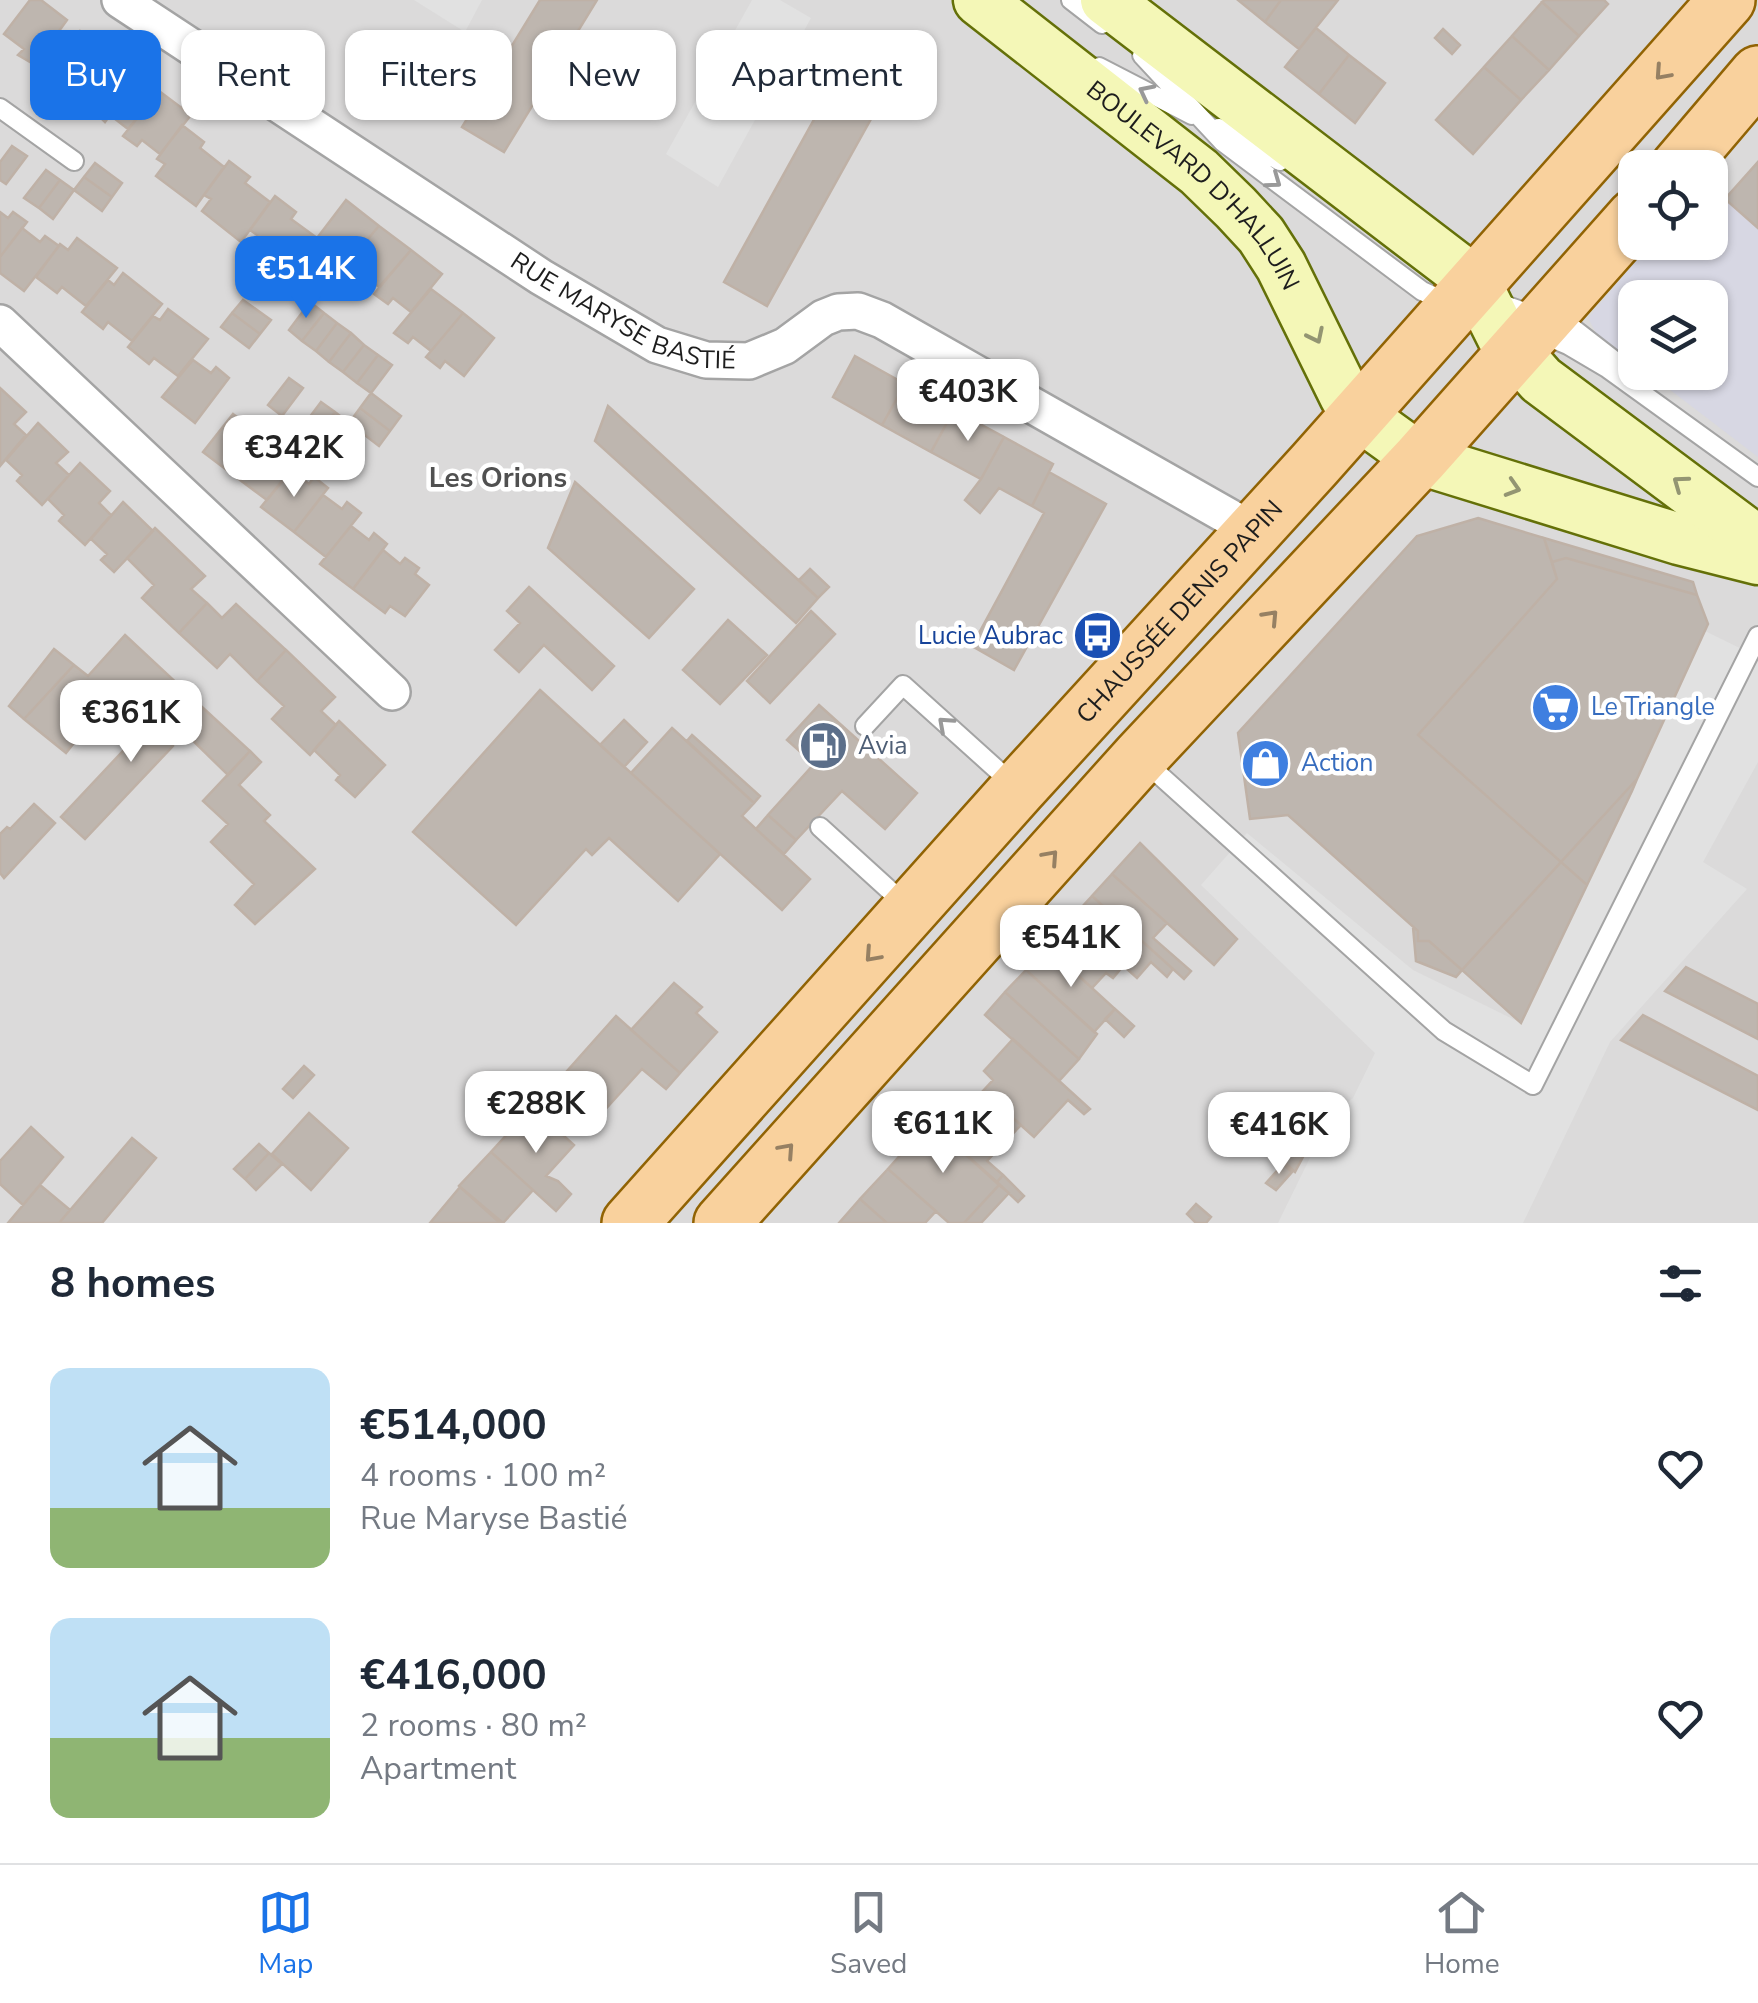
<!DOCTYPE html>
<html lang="en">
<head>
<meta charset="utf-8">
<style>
	:root { --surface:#fff; --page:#f6f6f7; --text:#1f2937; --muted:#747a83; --line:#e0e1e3; --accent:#1a73e8 }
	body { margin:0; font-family:"Nunito Sans",sans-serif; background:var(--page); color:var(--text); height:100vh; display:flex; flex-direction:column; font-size:38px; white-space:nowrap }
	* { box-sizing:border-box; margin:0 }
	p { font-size:32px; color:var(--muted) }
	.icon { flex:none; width:55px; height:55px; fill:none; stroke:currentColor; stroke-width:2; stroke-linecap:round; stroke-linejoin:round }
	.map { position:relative; height:1223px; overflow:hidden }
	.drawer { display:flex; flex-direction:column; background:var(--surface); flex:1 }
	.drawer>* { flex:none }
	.hud { position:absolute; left:30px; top:30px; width:1000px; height:90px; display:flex; gap:20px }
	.buttons { position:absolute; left:1618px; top:150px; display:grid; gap:20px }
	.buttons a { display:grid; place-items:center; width:110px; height:110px; border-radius:20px; background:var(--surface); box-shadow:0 2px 8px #0004; font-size:50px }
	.price { position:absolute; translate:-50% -85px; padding:0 22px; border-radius:20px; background:#fff; color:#222; font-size:32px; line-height:65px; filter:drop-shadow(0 2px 5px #0008) }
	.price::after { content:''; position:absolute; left:50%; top:60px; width:30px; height:22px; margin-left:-15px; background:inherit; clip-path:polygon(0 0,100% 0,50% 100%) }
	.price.active { background:var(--accent); color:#fff }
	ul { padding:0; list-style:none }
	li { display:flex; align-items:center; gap:30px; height:250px; padding:0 50px }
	li span { display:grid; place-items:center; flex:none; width:280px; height:200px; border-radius:20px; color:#555 }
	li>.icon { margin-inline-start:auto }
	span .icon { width:120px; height:120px; fill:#fffc; stroke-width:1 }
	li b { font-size:42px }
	h2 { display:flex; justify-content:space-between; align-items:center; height:120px; padding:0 50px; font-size:42px }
	.pill { padding:0 35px; border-radius:20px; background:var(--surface); box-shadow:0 2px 8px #0004; font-size:35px; line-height:90px }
	.pill.active { background:var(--accent); color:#fff }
	.tabs { display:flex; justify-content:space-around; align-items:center; height:140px; border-top:2px solid var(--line); background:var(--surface); font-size:28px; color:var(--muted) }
	.tabs a { display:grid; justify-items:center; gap:5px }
	.tabs .active { color:var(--accent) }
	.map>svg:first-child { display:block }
</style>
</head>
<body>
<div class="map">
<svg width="1758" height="1223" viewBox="0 0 1758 1223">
	<rect width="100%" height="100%" fill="#eeeae3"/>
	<path fill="#dbdada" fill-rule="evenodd" d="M 0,0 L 1758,0 L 1758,1223 L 0,1223 ZM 1635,168 L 1710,168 L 1710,242 L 1635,242 ZM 1635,298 L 1710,298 L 1710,372 L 1635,372 Z"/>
	<path fill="#e1e1e1" d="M 414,0 L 482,0 L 465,32 Z
		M 752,0 L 780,0 L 811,18 L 718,187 L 666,154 Z
		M 1705,631 L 1758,657 L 1758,762 L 1703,862 L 1747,889 L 1610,1042 L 1523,1223 L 1278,1223 L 1331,1115 L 1353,1098 L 1375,1053 L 1201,885 L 1247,833 L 1413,970 L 1521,1023 Z"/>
	<path fill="#d7d7e3" d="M 1710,187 L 1758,228 L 1758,457 L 1648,373 L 1710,372 L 1710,298 L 1635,298 L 1635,363 L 1596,333 L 1588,318 L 1651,243 L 1710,242 Z"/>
	<path fill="#beb6af" stroke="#bfb1a6" stroke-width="2.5" d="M 30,0 L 41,0 L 67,20 L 59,31 L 72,40 L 49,73 L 18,55 L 24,49 L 4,34 Z
		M 540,0 L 597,0 L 504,152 L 462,127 Z
		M 1238,0 L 1281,0 L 1265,22 Z
		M 1281,0 L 1338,0 L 1299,49 L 1265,22 Z
		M 1545,0 L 1604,0 L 1608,4 L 1579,36 L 1542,2 Z
		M 1542,2 L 1579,36 L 1549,70 L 1512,36 Z
		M 1316,28 L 1349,55 L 1319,94 L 1285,67 Z
		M 1443,29 L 1460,45 L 1452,54 L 1435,38 Z
		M 80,31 L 113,56 L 78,101 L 64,90 L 69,84 L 51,70 Z
		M 862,33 L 906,56 L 767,306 L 724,282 Z
		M 1512,36 L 1549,70 L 1521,100 L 1484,67 Z
		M 1349,55 L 1385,83 L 1355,123 L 1319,94 Z
		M 105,66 L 118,76 L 126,66 L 159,91 L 128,129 L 110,115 L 105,122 L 81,98 Z
		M 1484,67 L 1521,100 L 1473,154 L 1436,120 Z
		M 159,91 L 191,115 L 160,154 L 142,140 L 137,146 L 123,136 Z
		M 182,125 L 204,142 L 200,148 L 224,167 L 196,206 L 156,176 L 165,164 L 157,159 Z
		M 12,146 L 27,156 L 6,184 L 0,180 L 0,162 Z
		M 229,161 L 250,177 L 245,183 L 270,202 L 241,242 L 202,211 L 211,199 L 204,195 Z
		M 1758,162 L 1758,228 L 1725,199 Z
		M 95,163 L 122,183 L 112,197 L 84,177 Z
		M 46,170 L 60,180 L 39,208 L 24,198 Z
		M 84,177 L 112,197 L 102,211 L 74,190 Z
		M 60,180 L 74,190 L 53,219 L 39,208 Z
		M 275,196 L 296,212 L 291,219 L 317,238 L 287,277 L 247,246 L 257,235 L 250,230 Z
		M 346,200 L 379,226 L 347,263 L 329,249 L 324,255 L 311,246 Z
		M 0,212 L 8,218 L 13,212 L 27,222 L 0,257 Z
		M 379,226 L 411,250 L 379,287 L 361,273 L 356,280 L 342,269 Z
		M 22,228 L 40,242 L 45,236 L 59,246 L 24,291 L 0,273 L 0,257 Z
		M 77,238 L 117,268 L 86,306 L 62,287 L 57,293 L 36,277 L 60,244 L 68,250 Z
		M 411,250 L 442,274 L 411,312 L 393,298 L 388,304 L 374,294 Z
		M 123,273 L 162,304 L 132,341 L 108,322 L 103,329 L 82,312 L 108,280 L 114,285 Z
		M 431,289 L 463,313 L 431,351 L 413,337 L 408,343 L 394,333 Z
		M 243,300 L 271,320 L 260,334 L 232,313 Z
		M 310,302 L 324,313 L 302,341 L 289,330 Z
		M 168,309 L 208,339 L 178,376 L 154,358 L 149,364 L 128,347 L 153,316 L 160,320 Z
		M 232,313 L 260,334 L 249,348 L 221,327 Z
		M 324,313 L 337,323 L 316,351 L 302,341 Z
		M 463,313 L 494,338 L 464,376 L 445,361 L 440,368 L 426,357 Z
		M 337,323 L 351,333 L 329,362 L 316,351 Z
		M 351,333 L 364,345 L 343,372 L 329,362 Z
		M 364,345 L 378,355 L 357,383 L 343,372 Z
		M 378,355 L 392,365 L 371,393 L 357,383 Z
		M 855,356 L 905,384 L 882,425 L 833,397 Z
		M 193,360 L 211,373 L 216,367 L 229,378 L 195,423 L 162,397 Z
		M 289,378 L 303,388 L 282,416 L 268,405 Z
		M 905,384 L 954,410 L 931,452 L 882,425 Z
		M 0,388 L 26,412 L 14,424 L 26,435 L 0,466 Z
		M 371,393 L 401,416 L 390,431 L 360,408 Z
		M 321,402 L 335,412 L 313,441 L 300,430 Z
		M 608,406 L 818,598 L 796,623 L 595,441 Z
		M 360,408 L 390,431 L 379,446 L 349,423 Z
		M 954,410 L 1004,437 L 981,479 L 931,452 Z
		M 335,412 L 349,423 L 328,451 L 313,441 Z
		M 233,414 L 251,428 L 256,421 L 270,432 L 236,477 L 203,452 Z
		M 38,423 L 68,452 L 56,463 L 69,475 L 42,505 L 17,481 L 22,475 L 6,460 Z
		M 1004,437 L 1053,464 L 1032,506 L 999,488 L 980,513 L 965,500 L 981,479 Z
		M 265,439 L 283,452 L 288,446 L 302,457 L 267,500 L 236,477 Z
		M 80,463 L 110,491 L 99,503 L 111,515 L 85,545 L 59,521 L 64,515 L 48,499 Z
		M 291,470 L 309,484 L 314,477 L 328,488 L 294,532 L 261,507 Z
		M 1049,472 L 1106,504 L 1014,670 L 972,646 L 1044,513 L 1032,506 Z
		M 575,482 L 694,589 L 649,638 L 548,548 Z
		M 323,495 L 342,509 L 347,502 L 361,513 L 326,557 L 294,532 Z
		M 123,502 L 153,531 L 114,572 L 101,560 L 107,554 L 91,539 Z
		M 1478,518 L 1544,538 L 1557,579 L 1418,735 L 1561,862 L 1462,970 L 1429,941 L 1418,941 L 1418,931 L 1288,815 L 1250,819 L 1238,733 L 1417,536 Z
		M 351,526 L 369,540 L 374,533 L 387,544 L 353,589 L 320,564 Z
		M 155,528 L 205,576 L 191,589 L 207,603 L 179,633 L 142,598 L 154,585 L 127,558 Z
		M 1544,538 L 1693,582 L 1697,595 L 1566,558 L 1552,562 Z
		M 383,550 L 400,564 L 405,558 L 419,568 L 415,574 L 429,585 L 405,616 L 390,606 L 385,613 L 353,589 Z
		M 1566,558 L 1697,595 L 1708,624 L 1637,779 L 1561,862 L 1418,735 L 1557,579 L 1552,562 Z
		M 810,569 L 829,587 L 818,598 L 799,580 Z
		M 529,587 L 614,666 L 592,690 L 544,645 L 519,672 L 495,650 L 520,623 L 507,611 Z
		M 207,603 L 222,618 L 236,604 L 286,650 L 257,681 L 230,654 L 217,668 L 179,633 Z
		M 811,611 L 835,634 L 770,703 L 747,681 Z
		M 728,620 L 767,655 L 720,704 L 683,670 Z
		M 125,635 L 182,688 L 155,716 L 121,684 L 66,753 L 24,719 L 74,665 L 88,676 Z
		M 54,649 L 74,665 L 24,719 L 9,706 Z
		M 286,650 L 335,697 L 321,711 L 336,725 L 310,755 L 272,719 L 284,706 L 257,681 Z
		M 182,688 L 202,707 L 169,741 L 173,746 L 85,839 L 61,817 Z
		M 540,690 L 720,854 L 678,901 L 609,838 L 592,855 L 586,849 L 516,925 L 413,832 Z
		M 819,705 L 917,793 L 885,829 L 842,791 L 796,840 L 768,815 L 814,764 L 787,740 Z
		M 202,707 L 250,751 L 228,775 L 181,729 Z
		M 624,720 L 647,742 L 624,767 L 600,745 Z
		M 339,721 L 385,765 L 355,797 L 336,780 L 340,775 L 314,750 Z
		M 672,728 L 754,803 L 742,816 L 810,879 L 782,910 L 631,773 Z
		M 692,735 L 760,796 L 754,803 L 687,741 Z
		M 250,751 L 261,762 L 239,785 L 270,815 L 264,821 L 315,869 L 255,924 L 235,905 L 254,884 L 211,842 L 228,824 L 203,801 Z
		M 1637,779 L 1632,791 L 1587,885 L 1561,862 Z
		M 34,804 L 55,823 L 4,878 L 0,873 L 0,834 L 7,827 L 10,829 Z
		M 768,815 L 796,840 L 784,854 L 756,829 Z
		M 1140,843 L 1237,939 L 1214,965 L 1112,874 Z
		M 1561,862 L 1587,885 L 1521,1023 L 1462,970 Z
		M 1112,874 L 1167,923 L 1153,938 L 1191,971 L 1184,979 L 1092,896 Z
		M 1092,896 L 1173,969 L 1167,977 L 1151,962 L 1137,978 L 1071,919 Z
		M 1071,919 L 1123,966 L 1113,978 L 1106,973 L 1092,988 L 1047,947 Z
		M 1413,927 L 1418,931 L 1418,941 L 1429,941 L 1462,970 L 1456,977 L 1416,961 Z
		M 1047,947 L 1115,1009 L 1094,1032 L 1026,970 Z
		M 1686,967 L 1758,1004 L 1758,1039 L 1665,991 Z
		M 1026,970 L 1097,1034 L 1079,1059 L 1005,992 Z
		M 674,983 L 702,1007 L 696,1013 L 717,1032 L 680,1073 L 631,1030 Z
		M 1005,992 L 1079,1059 L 1059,1081 L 985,1015 Z
		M 1115,1009 L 1134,1026 L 1124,1037 L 1105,1019 Z
		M 1643,1015 L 1758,1076 L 1758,1110 L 1621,1040 Z
		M 616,1016 L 680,1073 L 666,1089 L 642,1069 L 592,1124 L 552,1088 Z
		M 1013,1039 L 1090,1109 L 1084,1114 L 1068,1100 L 1034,1137 L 983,1091 L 993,1080 L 984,1071 Z
		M 304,1066 L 314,1075 L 293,1098 L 283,1089 Z
		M 983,1091 L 1021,1125 L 987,1161 L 1003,1175 L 997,1182 L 935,1127 L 964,1093 L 974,1102 Z
		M 532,1107 L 574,1145 L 546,1176 L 558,1181 L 571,1194 L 556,1211 L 491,1152 Z
		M 309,1113 L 348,1148 L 311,1190 L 272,1154 Z
		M 930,1122 L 999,1185 L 964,1223 L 949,1223 L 888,1169 Z
		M 1299,1125 L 1313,1138 L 1295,1172 L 1282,1160 Z
		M 31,1127 L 63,1157 L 23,1205 L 0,1184 L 0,1161 Z
		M 132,1138 L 156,1158 L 102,1223 L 59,1223 Z
		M 259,1144 L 269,1153 L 245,1179 L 234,1169 Z
		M 491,1152 L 533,1190 L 503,1223 L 459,1186 Z
		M 269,1153 L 282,1164 L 256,1190 L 245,1179 Z
		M 1283,1164 L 1292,1172 L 1276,1190 L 1266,1183 Z
		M 888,1169 L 936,1211 L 925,1223 L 887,1223 L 860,1199 Z
		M 1003,1175 L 1024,1196 L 1018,1202 L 997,1182 Z
		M 40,1185 L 70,1210 L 59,1223 L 8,1223 Z
		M 999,1185 L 1009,1193 L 981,1223 L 964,1223 Z
		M 460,1187 L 500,1223 L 430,1223 Z
		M 860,1199 L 887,1223 L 839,1223 Z
		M 1196,1204 L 1211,1217 L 1206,1223 L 1196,1223 L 1187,1214 Z"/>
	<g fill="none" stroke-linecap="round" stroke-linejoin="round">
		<defs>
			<path id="lane" d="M 1071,0 L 1102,24
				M 1142,55 L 1223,142 L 1422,291 L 1451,304
				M 1099,67 L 1192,115
				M 0,108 L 74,161
				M 1219,128 L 1280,161
				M 1493,301 L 1575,330 L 1624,368
				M 1542,334 L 1568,345 L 1607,368 L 1758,477
				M 865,726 L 903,685 L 1014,785
				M 1144,761 L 1444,1031 L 1533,1085 L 1758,636
				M 820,827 L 908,907"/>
			<g id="street">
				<path id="s1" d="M 120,0 L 541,277 L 657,345 L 706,360 L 749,361 L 785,346 L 823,318 L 838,312 L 858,311 L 882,320 L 1254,531"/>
				<path d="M 0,323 L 392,692"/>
			</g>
			<g id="secondary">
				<path id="s2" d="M 979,0 L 1199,172 L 1236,208 L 1261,235 L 1281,266 L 1345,396 L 1358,414 L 1420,459 L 1679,539 L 1758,559"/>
				<path d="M 1106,0 L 1475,282 L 1502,336 L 1541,380 L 1758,542"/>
			</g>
			<g id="primary">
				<path d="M 1678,168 L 1758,74"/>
				<path id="s3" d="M 630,1223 L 1018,789 L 1314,465 L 1727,0"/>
				<path d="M 722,1223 L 1140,757 L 1420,459 L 1635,217"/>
			</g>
		</defs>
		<use href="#lane" stroke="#a4a4a4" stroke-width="22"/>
		<use href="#street" stroke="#a4a4a4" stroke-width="40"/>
		<use href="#secondary" stroke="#647008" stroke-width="55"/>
		<use href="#primary" stroke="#916304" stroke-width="60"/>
		<use href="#lane" stroke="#fff" stroke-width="18"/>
		<use href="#street" stroke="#fff" stroke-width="35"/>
		<use href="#secondary" stroke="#f4f7b7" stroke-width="50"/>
		<use href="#primary" stroke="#f9d19d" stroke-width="55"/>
	</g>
	<defs><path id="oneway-chevron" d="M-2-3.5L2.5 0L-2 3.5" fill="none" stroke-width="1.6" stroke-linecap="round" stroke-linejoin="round" transform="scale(2.5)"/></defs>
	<g stroke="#968063">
		<use href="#oneway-chevron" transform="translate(1662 73) rotate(132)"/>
		<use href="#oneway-chevron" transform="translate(1271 617) rotate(-47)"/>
		<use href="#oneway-chevron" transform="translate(1051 857) rotate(-48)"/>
		<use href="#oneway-chevron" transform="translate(872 955) rotate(132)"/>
		<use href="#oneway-chevron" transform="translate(787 1150) rotate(-48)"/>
	</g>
	<g stroke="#999">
		<use href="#oneway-chevron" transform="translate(1146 92) rotate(-153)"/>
		<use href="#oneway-chevron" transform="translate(1274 181) rotate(36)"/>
		<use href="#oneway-chevron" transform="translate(945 724) rotate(-138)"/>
	</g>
	<g stroke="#939572">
		<use href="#oneway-chevron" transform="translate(1316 336) rotate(64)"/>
		<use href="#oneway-chevron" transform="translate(1680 483) rotate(-144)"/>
		<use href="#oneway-chevron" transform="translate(1513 488) rotate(17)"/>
	</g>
	<defs>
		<symbol id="bus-disc" viewBox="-11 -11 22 22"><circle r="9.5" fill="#1a4fb4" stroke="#fff"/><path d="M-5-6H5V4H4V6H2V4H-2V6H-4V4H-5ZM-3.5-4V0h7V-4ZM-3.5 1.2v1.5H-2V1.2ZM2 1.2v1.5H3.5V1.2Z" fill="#fff"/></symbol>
		<symbol id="supermarket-disc" viewBox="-11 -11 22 22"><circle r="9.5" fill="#3f7fe0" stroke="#fff"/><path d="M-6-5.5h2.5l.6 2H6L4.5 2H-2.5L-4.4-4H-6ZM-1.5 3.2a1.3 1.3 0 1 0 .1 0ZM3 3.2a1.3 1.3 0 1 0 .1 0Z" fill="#fff"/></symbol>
		<symbol id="fuel-disc" viewBox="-11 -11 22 22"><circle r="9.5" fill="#5c6f8a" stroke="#fff"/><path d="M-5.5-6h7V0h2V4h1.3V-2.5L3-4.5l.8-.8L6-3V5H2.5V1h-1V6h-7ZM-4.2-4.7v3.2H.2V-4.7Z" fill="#fff"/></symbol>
		<symbol id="shop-disc" viewBox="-11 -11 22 22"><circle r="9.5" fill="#3f7fe0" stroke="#fff"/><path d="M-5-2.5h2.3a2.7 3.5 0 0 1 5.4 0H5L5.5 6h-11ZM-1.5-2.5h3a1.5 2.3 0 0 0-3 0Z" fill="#fff"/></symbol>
	</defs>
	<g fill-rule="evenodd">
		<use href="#bus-disc" x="1070" y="608" width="55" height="55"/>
		<use href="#supermarket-disc" x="1528" y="680" width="55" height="55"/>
		<use href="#fuel-disc" x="796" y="718" width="55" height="55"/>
		<use href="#shop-disc" x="1238" y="736" width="55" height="55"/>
	</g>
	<g text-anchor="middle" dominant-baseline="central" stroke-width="9" stroke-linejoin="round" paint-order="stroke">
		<g font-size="25" fill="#1d1d1d" stroke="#fff">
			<text stroke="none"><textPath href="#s2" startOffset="285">BOULEVARD D'HALLUIN</textPath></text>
			<text stroke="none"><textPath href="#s1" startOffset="595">RUE MARYSE BASTIÉ</textPath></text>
			<text stroke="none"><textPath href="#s3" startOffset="822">CHAUSSÉE DENIS PAPIN</textPath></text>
		</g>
		<g font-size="25" fill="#164399" stroke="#fff" text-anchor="end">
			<text x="1063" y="636">Lucie Aubrac</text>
		</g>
		<g font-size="25" fill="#366cbe" stroke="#fff" text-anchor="start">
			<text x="1591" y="707">Le Triangle</text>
			<text x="1301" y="763">Action</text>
		</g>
		<g font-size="25" fill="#4e5e75" stroke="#fff" text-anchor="start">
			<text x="858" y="746">Avia</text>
		</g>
		<g font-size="28" font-weight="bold" fill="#505050" stroke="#fff">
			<text x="498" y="478">Les Orions</text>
		</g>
	</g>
</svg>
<div class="buttons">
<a><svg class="icon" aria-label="locate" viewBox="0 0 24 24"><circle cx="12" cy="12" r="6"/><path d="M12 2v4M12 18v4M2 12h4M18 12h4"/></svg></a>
<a><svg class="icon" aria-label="layers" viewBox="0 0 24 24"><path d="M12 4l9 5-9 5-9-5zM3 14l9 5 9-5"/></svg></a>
</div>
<b class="price active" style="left:306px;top:321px">€514K</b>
<b class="price" style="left:968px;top:444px">€403K</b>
<b class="price" style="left:294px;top:500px">€342K</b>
<b class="price" style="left:131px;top:765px">€361K</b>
<b class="price" style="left:1071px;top:990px">€541K</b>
<b class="price" style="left:536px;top:1156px">€288K</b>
<b class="price" style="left:943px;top:1176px">€611K</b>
<b class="price" style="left:1279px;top:1177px">€416K</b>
<div class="hud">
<a class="pill active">Buy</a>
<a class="pill">Rent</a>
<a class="pill">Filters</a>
<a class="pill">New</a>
<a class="pill">Apartment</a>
</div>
</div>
<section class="drawer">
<h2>8 homes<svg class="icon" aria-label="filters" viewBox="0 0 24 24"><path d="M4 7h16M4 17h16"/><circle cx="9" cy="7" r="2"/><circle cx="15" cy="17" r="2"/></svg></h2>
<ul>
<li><span style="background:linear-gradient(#bfe0f5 70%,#8fb573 0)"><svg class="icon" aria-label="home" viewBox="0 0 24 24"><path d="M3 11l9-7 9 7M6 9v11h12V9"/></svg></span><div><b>€514,000</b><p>4 rooms · 100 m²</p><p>Rue Maryse Bastié</p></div><svg class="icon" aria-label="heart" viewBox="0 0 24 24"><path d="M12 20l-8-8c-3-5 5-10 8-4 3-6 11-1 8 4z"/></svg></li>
<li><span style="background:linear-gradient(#bfe0f5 60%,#8fb573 0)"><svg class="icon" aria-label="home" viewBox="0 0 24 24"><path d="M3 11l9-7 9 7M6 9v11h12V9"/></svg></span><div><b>€416,000</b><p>2 rooms · 80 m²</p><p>Apartment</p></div><svg class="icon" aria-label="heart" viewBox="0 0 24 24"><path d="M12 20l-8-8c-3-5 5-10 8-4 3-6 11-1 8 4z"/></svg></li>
</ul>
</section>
<nav class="tabs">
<a class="active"><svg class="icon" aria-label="map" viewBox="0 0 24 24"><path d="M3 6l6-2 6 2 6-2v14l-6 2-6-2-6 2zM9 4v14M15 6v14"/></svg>Map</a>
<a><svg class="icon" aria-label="saved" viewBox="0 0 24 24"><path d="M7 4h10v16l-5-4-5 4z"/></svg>Saved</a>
<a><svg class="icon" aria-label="home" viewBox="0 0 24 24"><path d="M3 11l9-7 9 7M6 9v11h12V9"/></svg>Home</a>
</nav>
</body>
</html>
